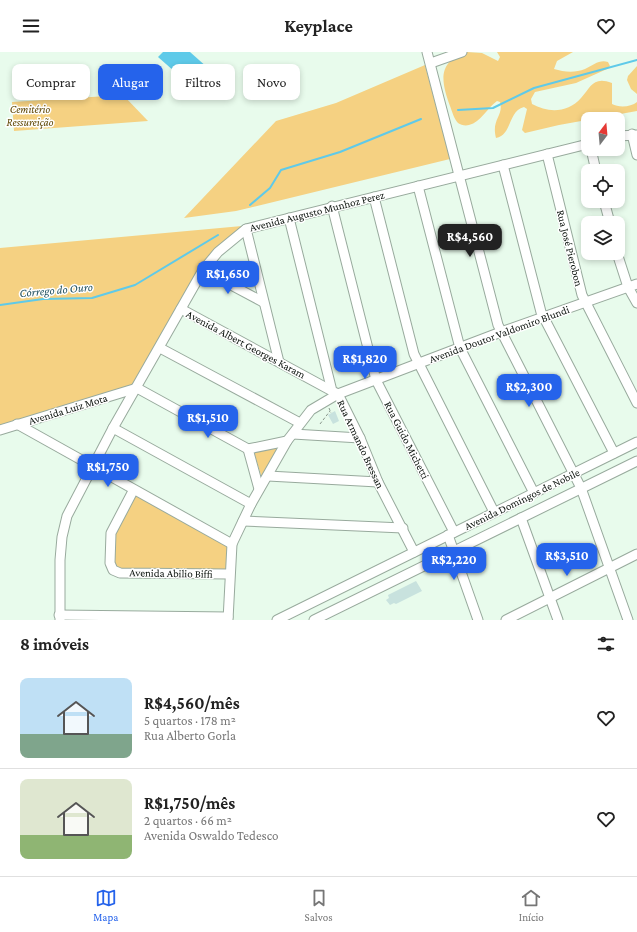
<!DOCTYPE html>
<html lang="pt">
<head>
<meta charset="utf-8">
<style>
	:root { --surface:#fff; --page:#f2f2f2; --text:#222; --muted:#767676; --line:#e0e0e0; --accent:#2563eb }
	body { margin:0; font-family:"Crimson Pro",serif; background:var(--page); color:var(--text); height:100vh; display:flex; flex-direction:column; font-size:15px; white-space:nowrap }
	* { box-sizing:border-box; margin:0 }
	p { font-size:13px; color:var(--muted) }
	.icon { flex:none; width:22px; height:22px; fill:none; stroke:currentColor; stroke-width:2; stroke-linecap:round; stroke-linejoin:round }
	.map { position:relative; height:568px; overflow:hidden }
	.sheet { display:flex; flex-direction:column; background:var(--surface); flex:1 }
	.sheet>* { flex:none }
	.top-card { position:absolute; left:12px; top:12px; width:400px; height:36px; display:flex; gap:8px }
	.needle { width:26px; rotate:16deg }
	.buttons { position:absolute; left:581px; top:60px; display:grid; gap:8px }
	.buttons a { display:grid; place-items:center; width:44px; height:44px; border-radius:8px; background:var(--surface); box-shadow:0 2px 6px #0003; font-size:20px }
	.price { position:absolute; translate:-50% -34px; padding:0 9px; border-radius:8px; background:var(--accent); color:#fff; font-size:13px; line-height:26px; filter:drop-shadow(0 1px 2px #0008) }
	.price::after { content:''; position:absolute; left:50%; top:24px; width:12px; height:9px; margin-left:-6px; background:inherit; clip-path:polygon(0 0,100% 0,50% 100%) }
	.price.active { background:#222; color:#fff }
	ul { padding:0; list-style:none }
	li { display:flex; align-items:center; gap:12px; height:100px; padding:0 20px }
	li+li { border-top:1px solid var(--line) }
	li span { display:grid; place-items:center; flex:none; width:112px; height:80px; border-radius:8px; color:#555 }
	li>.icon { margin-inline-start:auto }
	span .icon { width:48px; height:48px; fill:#fffc; stroke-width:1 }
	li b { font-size:17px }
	h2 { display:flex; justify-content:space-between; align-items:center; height:48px; padding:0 20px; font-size:17px }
	.chip { padding:0 14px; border-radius:8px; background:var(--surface); box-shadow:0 2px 6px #0003; font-size:14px; line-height:36px }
	.chip.active { background:var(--accent); color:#fff }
	header { display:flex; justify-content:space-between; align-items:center; height:52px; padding:0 20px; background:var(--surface); font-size:18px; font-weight:700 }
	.tabs { display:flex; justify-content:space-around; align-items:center; height:56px; border-top:1px solid var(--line); background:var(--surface); font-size:11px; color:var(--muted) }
	.tabs a { display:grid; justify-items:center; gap:2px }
	.tabs .active { color:var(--accent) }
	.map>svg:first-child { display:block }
	.green { fill:#f5d182 }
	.water { fill:#5fcae9 }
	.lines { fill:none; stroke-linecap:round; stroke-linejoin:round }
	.stream { stroke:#5fcae9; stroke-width:2 }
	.building { fill:#c8e2de }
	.minor-casing { stroke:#98aa9d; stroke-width:11 }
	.path { stroke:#8a988d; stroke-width:1; stroke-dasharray:3 2; stroke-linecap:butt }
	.minor { stroke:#fff; stroke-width:9 }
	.labels { text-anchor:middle; stroke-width:3; stroke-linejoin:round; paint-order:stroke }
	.park-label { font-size:11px; font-style:italic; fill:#5f4704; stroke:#fff }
	.street-label { font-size:11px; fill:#0a110c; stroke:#fff }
	.water-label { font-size:12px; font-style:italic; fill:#265462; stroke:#fff }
</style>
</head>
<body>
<header><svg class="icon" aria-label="menu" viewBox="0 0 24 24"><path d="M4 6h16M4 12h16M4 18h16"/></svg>Keyplace<svg class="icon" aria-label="heart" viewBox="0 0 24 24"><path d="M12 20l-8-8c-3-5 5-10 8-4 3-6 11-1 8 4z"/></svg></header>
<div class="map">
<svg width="637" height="568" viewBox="0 0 637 568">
	<rect width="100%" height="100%" fill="#e8fbec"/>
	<g class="green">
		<path d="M467 0 482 1 498 9 500 5 497 0H573L557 9 554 17C564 20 575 21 585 17 593 13 600 7 608 10L610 14 607 17 576 31 535 40 531 47 532 52C548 61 568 61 581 46 591 35 593 24 612 31V52C619 56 631 55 637 50V59L559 73 525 81 522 78 527 57 524 55C508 59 512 83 496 86 491 67 504 64 500 50L497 49C487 56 481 70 469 73 465 74 461 73 458 71 454 67 452 59 450 54 441 29 437 10 467 0Z"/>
		<path d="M425 13 450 107 236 159 184 166 276 69 336 51Z"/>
		<path d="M637 14V42L631 37 627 28 628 24Z"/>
		<path d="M123 43 148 69 14 79 12 50Z"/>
		<path d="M253 173 200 217 136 335 0 375V196Z"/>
		<path d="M274 395 277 398 263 423H261L254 401Z"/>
		<path d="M137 444 226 493 228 497 226 516 224 518H123L117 515 114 510 115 479 133 446Z"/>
	</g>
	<g class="water">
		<path d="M163 0H190L208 16 191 34 158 5Z"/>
		<circle cx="204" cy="36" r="7"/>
	</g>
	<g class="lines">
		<g class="stream">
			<path d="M458 58 493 56 534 36 637 8"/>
			<path d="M250 153 270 136 281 118 340 100 421 67"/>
			<path d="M0 253 43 247 92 246 135 233 218 183"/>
		</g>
	</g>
	<g class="building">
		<path d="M40 22H64L65 33 22 36 21 23Z"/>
		<path d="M335 359 339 369 333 372 328 363Z"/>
		<path d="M416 529 422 539 396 552 394 551 390 553 386 548 389 546 388 543Z"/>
	</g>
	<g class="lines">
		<defs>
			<g id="minor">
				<path d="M427 0 498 273 581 436 628 568"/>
				<path d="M431 11 462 0"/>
				<path d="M632 82 637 103"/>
				<path d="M618 84 637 83"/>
				<path d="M591 97 596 119"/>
				<path d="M547 102 582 243 637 351"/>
				<path d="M503 113 541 260 614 401"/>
				<path d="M418 134 460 296 534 441"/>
				<path d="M374 145 414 302 494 460"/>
				<path d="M604 149 610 171"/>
				<path d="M332 154 376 328 454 480"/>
				<path d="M289 166 332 339 338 342 360 386 378 430 414 500"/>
				<path d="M246 177 279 310"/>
				<path d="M617 201 628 235 637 251"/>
				<path d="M203 218 263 250"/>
				<path d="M181 257 332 339"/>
				<path d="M160 296 300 371"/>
				<path d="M17 372 232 492"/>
				<path d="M113 376 251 452"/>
				<path d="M0 378 137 336 248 397 287 389"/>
				<path d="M293 382 360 386"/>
				<path d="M248 397 259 437"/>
				<path d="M268 424 378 430"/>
				<path d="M133 439 111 481 110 511 113 518 120 521 229 522"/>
				<path d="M521 466 558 568"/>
				<path d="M243 469 403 476"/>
				<path d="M448 483 478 568"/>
				<path d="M59 563 228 565"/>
				<path d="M60 568V508L62 485 67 464 113 376 203 218 218 200 246 177 588 92"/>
				<path d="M228 568 232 492 251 452 287 389 311 358 338 342 501 280 637 232"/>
				<path d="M277 568 637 390"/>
				<path d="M314 568 637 409"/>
				<path d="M506 568 637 502"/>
			</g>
		</defs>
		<use href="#minor" class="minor-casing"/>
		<g class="path">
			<path d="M329 356 331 361"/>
			<path d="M320 372 330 359"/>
		</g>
		<use href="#minor" class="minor"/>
	</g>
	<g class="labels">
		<g class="park-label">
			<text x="30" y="61">Cemitério<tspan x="30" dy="13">Ressureição</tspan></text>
		</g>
		<g class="street-label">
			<text transform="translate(317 159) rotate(-14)" y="4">Avenida Augusto Munhoz Perez</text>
			<text transform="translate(570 196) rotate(76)" y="4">Rua José Pierobon</text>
			<text transform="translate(499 282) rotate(-20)" y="4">Avenida Doutor Valdomiro Blundi</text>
			<text transform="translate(246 292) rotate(28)" y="4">Avenida Albert Georges Karam</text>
			<text transform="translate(68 357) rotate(-17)" y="4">Avenida Luiz Mota</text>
			<text transform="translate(407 388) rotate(63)" y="4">Rua Guido Michetti</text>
			<text transform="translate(361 392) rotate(65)" y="4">Rua Armando Bressan</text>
			<text transform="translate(522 447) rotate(-26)" y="4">Avenida Domingos de Nobile</text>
			<text transform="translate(171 521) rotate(1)" y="4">Avenida Abilio Biffi</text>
		</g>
		<g class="water-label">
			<text transform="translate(56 238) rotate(-5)" y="4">Córrego do Ouro</text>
		</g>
	</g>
</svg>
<div class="buttons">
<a><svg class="needle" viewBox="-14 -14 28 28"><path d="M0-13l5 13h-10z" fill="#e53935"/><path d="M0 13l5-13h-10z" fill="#767676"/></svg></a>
<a><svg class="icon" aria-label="locate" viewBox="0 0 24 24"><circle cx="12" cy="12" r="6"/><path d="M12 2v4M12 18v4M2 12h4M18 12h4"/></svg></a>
<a><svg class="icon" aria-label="layers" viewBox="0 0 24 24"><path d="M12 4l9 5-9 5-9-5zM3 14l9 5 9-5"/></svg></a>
</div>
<b class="price active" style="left:470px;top:206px">R$4,560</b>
<b class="price" style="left:228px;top:243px">R$1,650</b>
<b class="price" style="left:365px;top:328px">R$1,820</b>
<b class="price" style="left:529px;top:356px">R$2,300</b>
<b class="price" style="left:208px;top:387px">R$1,510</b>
<b class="price" style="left:108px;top:436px">R$1,750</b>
<b class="price" style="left:567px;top:525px">R$3,510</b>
<b class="price" style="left:454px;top:529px">R$2,220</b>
<div class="top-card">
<a class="chip">Comprar</a>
<a class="chip active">Alugar</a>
<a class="chip">Filtros</a>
<a class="chip">Novo</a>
</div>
</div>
<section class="sheet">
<h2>8 imóveis<svg class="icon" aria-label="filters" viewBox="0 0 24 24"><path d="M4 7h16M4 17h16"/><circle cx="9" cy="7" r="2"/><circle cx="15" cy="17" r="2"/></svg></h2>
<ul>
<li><span style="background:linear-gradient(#bfe0f5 70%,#7fa58c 0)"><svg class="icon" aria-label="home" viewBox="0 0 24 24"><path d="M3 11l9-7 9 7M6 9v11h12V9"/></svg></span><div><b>R$4,560/mês</b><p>5 quartos · 178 m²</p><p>Rua Alberto Gorla</p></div><svg class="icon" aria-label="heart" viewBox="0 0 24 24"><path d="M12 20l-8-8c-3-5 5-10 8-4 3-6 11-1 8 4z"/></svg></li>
<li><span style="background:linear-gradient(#dfe7d0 70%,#8fb573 0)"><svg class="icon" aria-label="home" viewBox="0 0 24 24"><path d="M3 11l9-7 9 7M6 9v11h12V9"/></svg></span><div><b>R$1,750/mês</b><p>2 quartos · 66 m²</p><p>Avenida Oswaldo Tedesco</p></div><svg class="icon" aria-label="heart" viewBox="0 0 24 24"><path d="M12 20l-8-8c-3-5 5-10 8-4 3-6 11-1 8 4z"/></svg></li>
</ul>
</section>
<nav class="tabs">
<a class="active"><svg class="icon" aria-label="map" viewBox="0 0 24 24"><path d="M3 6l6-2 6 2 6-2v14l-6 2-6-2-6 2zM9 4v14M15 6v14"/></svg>Mapa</a>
<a><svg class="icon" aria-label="saved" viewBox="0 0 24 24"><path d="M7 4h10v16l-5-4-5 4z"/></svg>Salvos</a>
<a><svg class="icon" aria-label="home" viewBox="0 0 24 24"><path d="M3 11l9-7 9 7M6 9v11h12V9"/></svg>Início</a>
</nav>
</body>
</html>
